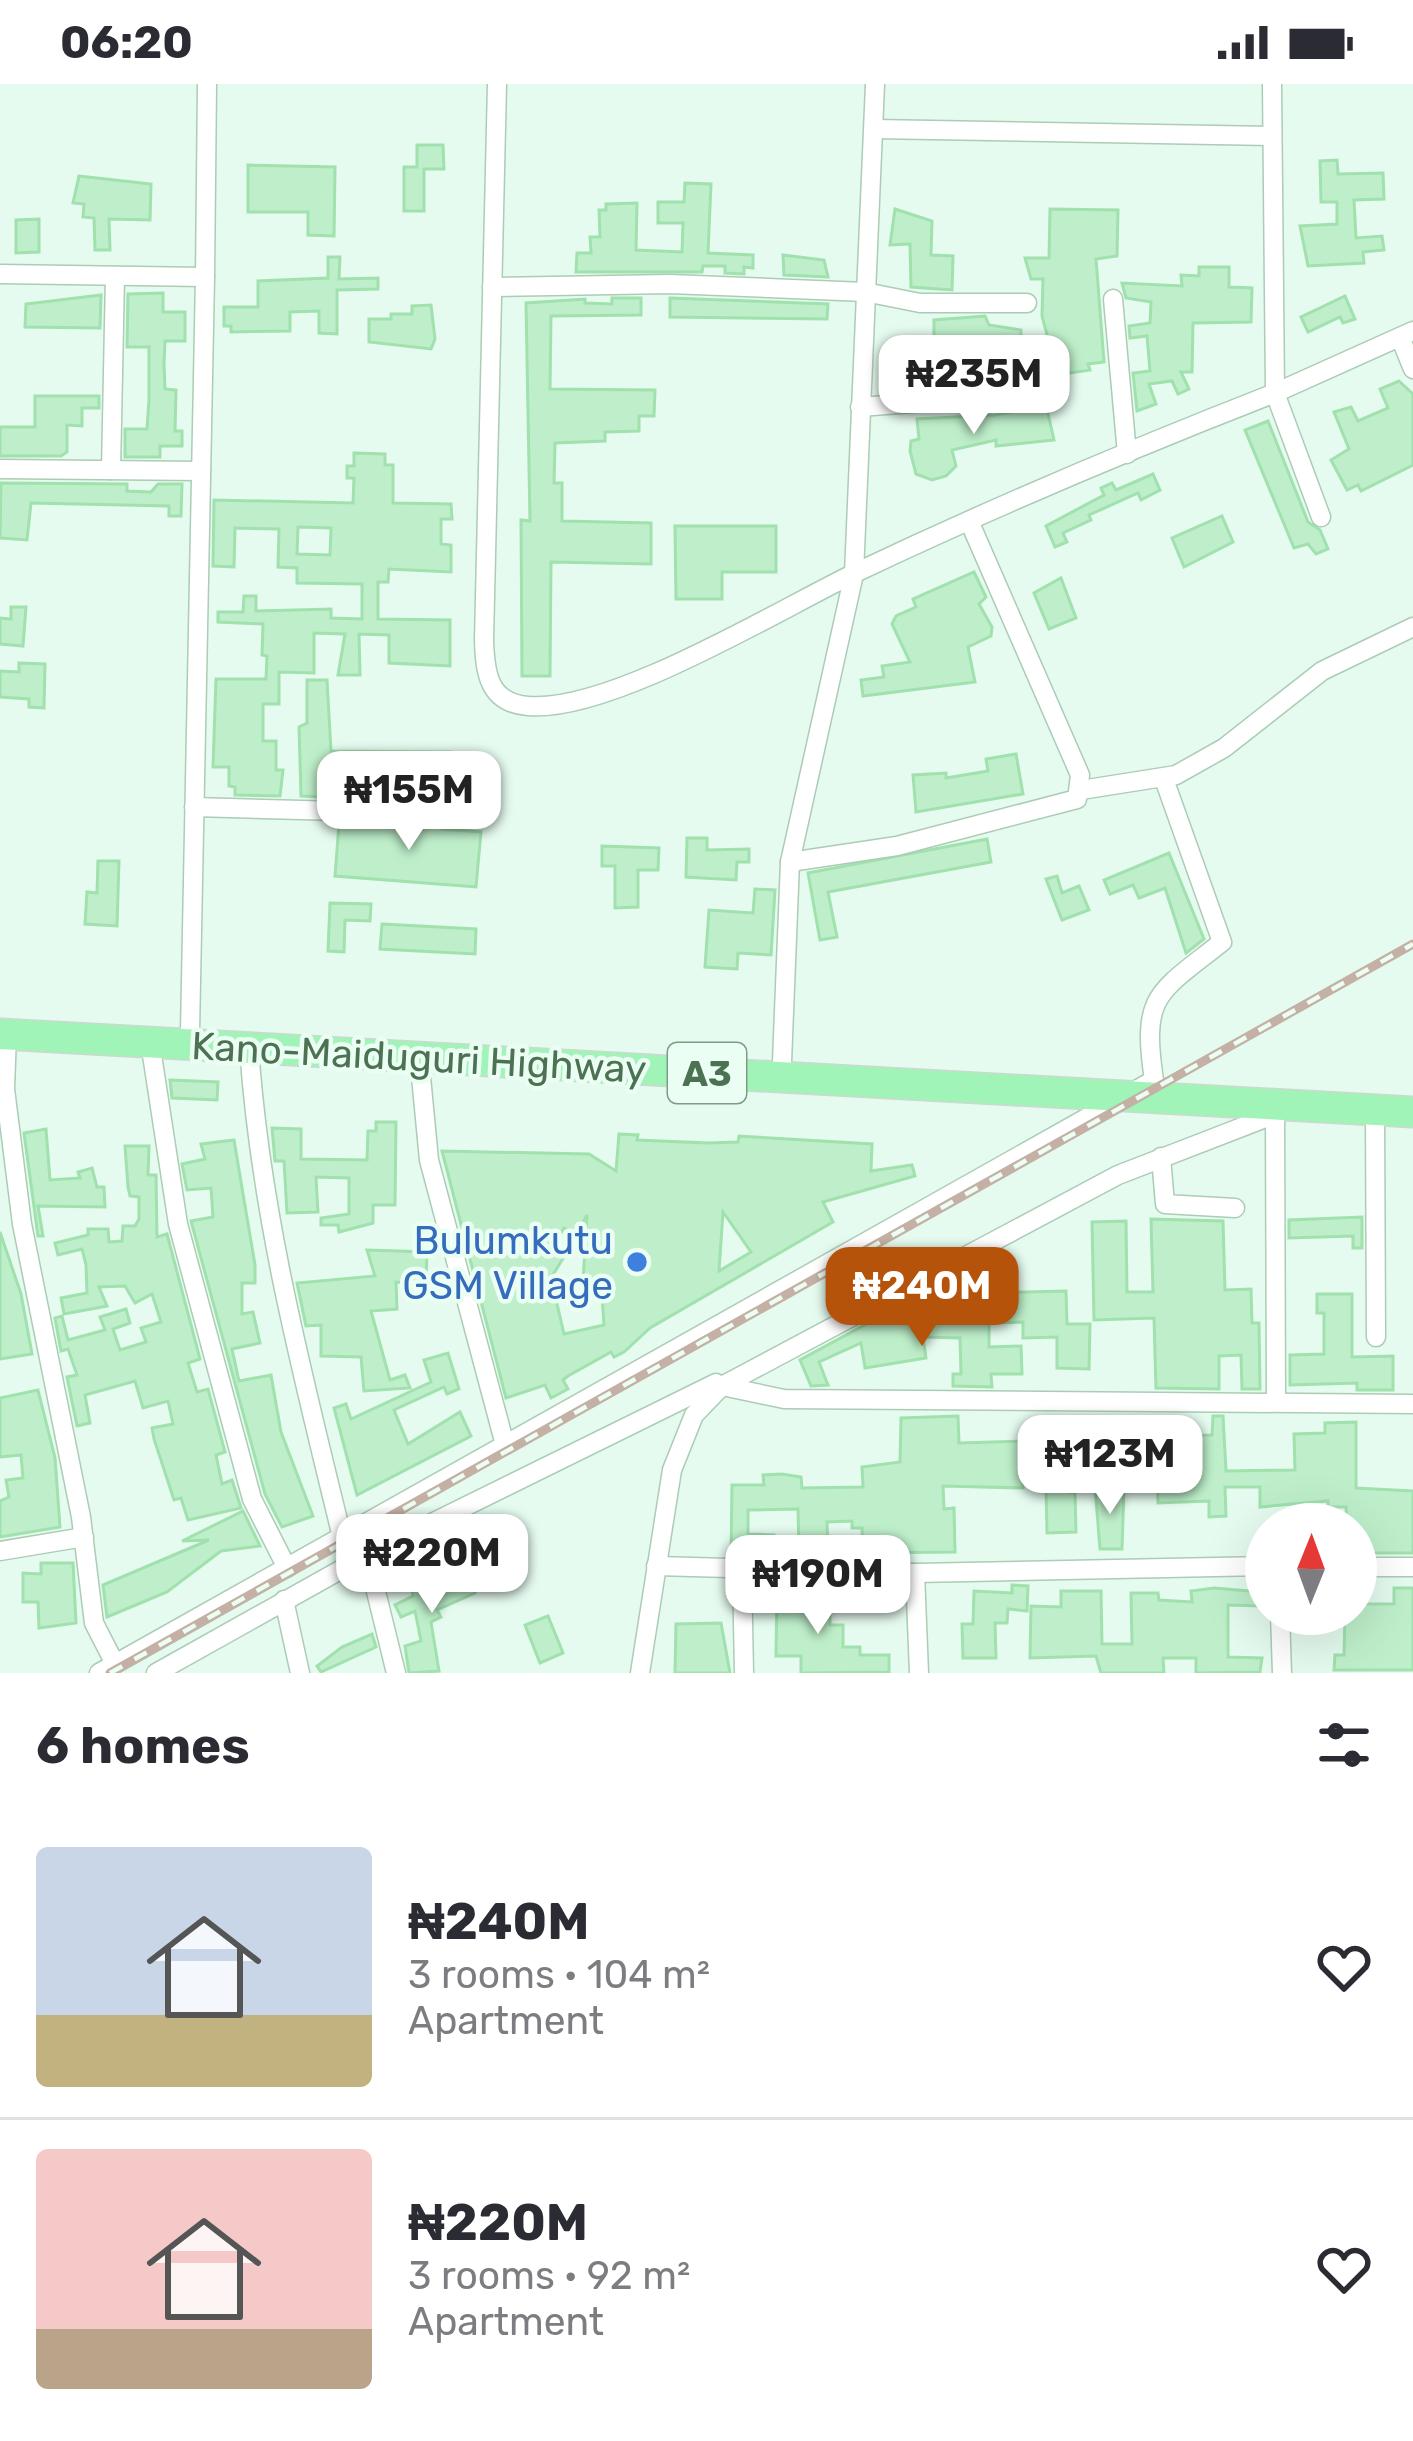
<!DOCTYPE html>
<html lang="en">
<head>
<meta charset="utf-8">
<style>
	:root { --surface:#fff; --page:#f7f7f7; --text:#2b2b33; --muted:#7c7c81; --line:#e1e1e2; --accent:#b45309 }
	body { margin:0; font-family:Rubik,sans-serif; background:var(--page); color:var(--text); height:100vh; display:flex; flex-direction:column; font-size:45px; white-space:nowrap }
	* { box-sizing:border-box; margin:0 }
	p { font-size:39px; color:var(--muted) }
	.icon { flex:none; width:66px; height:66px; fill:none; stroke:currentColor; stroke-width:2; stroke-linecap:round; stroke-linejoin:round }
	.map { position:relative; height:1589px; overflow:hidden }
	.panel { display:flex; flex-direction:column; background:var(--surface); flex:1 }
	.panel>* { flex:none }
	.needle { width:78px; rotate:1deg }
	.buttons { position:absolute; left:1245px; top:1419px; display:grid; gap:24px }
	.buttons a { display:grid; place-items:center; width:132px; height:132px; border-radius:50%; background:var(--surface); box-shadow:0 12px 48px #0002; font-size:60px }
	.price { position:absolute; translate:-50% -102px; padding:0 27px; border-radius:24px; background:#fff; color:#222; font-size:39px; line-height:78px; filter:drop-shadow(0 3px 6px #0008) }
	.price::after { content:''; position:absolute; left:50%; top:72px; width:36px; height:27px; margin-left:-18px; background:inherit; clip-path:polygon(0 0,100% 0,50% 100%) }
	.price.active { background:var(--accent); color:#fff }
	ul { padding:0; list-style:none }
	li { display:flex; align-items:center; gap:36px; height:300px; padding:0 36px }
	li+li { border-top:3px solid var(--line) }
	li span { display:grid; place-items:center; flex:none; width:336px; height:240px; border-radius:12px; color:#555 }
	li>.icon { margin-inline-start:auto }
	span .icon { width:144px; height:144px; fill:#fffc; stroke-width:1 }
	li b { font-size:51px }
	h2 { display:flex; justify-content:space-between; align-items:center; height:144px; padding:0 36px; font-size:51px }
	.status { display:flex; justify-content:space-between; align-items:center; height:84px; padding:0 60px; background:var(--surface); direction:ltr }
	.status svg { height:33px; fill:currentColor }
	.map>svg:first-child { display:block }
	.building { fill:#beefca; stroke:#a0e1ae; stroke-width:3; fill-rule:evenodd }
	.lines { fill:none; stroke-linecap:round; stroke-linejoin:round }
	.minor-casing { stroke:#acccb5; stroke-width:21 }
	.trunk-casing { stroke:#cdd8cf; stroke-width:33 }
	.minor { stroke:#fff; stroke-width:18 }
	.trunk { stroke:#a0f4b8; stroke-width:30 }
	.rail-casing { stroke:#c4b0a4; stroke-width:9 }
	.rail { stroke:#ebfef3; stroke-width:4.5; stroke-dasharray:14; stroke-linecap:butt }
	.shop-dot { fill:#3f7fe0; stroke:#ebfef3; stroke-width:4.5 }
	.labels { text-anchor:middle; stroke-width:9; stroke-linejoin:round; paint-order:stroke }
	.shield { fill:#ebfef3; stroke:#7c9c83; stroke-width:3 }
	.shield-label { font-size:36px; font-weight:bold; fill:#4c7253 }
	.street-label { font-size:39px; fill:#4c7253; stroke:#ebfef3 }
	.shop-label { font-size:39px; fill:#366cbe; stroke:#ebfef3; text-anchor:end }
</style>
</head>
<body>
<div class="status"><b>06:20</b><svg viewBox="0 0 49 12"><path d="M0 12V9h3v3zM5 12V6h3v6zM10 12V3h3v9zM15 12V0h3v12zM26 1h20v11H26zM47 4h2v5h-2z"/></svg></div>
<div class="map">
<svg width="1413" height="1589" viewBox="0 0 1413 1589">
	<rect width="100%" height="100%" fill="#e5fbef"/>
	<g class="building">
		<path d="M417 61H443L444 85H424V127H404V83H417Z"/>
		<path d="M1337 76 1338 90 1383 89 1384 115 1354 116 1356 154 1382 152 1384 166 1363 168 1364 179 1308 182 1300 142 1337 140V118H1321L1320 77Z"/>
		<path d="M248 81 335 83 334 152 308 151V128H248Z"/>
		<path d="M79 92 151 100 150 136 109 135 110 166H95L94 134 83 133 84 120 73 119Z"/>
		<path d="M685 99 711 100 708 169 753 171V184L744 183V190L725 189V182H703L702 188H576L577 169H591L590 153H600L599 126H606V120L637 119 636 166 682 168 683 139H658V118H684Z"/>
		<path d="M895 125 932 137 931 171 953 172 952 206 911 203 910 160 890 161Z"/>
		<path d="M1050 125 1118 126 1117 172 1096 175 1104 278 1088 280 1090 286 1062 290 1061 284 1024 285V297L988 299V293H969V272H945V285H934V236L985 232 989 241 1021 246V257L1049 258 1042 232 1043 195H1031L1025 174H1049Z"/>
		<path d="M39 135V168L16 169V136Z"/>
		<path d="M783 171 824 176 828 193 784 191Z"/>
		<path d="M328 173H340L339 195 378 194V205L337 206V250L319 249V227L290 228V247L231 248V242H224V223H258V197L328 194Z"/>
		<path d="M1199 183H1229V203L1252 204 1251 238 1193 239 1192 288H1181L1189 305 1178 310 1172 297 1149 300 1156 320 1137 327 1133 289 1150 287 1147 252 1130 254 1129 242 1150 239 1151 218 1126 214 1122 199 1182 202 1181 191 1199 192Z"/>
		<path d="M163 209V228H185V257H165L164 280 165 305 176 306 175 347H182V362H160V373H125V345H147L149 316V263H127L128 210Z"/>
		<path d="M101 211 100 244 25 243 26 220Z"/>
		<path d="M1345 212 1355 235 1343 239 1340 233 1308 248 1301 233Z"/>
		<path d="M612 214H641V231L551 232 550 305 655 306 654 332H639V347L605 348V357L555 359 554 399H562V437L651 439V480L551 478 550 592H522L521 436 530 437 526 219 585 215V219L612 220Z"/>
		<path d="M670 214 828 220 827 235 670 233Z"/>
		<path d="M431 221 435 255 431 265 369 258V235H391V230H412V222Z"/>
		<path d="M1399 297 1413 310V381L1361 407 1358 401 1347 406 1331 376 1349 365 1334 328 1351 323 1358 337 1388 324 1380 305Z"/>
		<path d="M35 312H99V324H82V342L67 341V368L61 372H0V343H35Z"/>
		<path d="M1046 321 1054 356 996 362V356L952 366 956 382 946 392 932 396 916 390 910 367 911 357 919 355 917 335 995 331Z"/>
		<path d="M1268 337 1308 438 1320 446 1328 465 1316 470 1308 460 1294 464 1245 346Z"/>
		<path d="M354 369 385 370V381H393V419L451 420 452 435H441V460L451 461V488L389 485 388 498H378V535L450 536V582L389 579V551L359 550 360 591H338L345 550 314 549V589L279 588V620H263V657H276V686H283L280 712 235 711V703L229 702V683H213L216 595H266L267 572 262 571 263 540 218 538V528H243L244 512H256V527L331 525V534L362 535V500L297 499V484L278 483 279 445 235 444 234 483 213 482 214 416 353 419 354 394H347V382H354ZM298 443 331 444 330 471 297 470Z"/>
		<path d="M1153 390 1160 406 1141 416 1138 409 1089 431 1091 436 1063 449 1067 458 1055 463 1046 442 1104 411 1101 404 1112 399 1116 406Z"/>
		<path d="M1 399 127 400V407L151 408 158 400H182L181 432H169V422L31 419 27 456 0 454Z"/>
		<path d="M1222 432 1233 458 1184 483 1172 454Z"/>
		<path d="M675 442H776V488H722V515H676Z"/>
		<path d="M974 488 986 513 979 520 992 543 991 552 968 563 975 598 863 612 861 596 884 593 882 582 910 578 892 540 896 532 916 523 913 515Z"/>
		<path d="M1061 494 1076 534 1049 545 1034 509Z"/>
		<path d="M11 523H26L23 562 0 560V534L11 535Z"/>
		<path d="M19 579 45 580 44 624 29 623V615L0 613V587L19 588Z"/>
		<path d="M307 596H327L331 667 450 668 449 702 328 697 326 713 301 712 299 643 307 639Z"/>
		<path d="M1016 670 1023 710 916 728 913 691 946 689V694L988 687 986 675Z"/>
		<path d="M428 727 443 728 442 745 481 748 476 803 335 792 339 740 427 744Z"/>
		<path d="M687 754H707V766L749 765V778H737L736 796 686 793Z"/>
		<path d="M987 755 991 778 828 808 837 853 820 856 808 789Z"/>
		<path d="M602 762 659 764 658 786H638V823L615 824V782H602Z"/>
		<path d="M1169 769 1204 855 1186 869 1165 804 1139 814 1133 801 1110 810 1104 796Z"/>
		<path d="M98 777H119L117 842 85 840 87 808 97 809Z"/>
		<path d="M1057 792 1062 809 1079 802 1089 826 1062 836 1046 795Z"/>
		<path d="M755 805 775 806 771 871 738 869 737 885 705 883 709 826 753 829Z"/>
		<path d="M330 819 371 820 370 837 345 836 344 868 328 867Z"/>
		<path d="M382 840 476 845 475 870 380 865Z"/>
		<path d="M170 996 218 998 217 1016 172 1014Z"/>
		<path d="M376 1038H396L395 1121H373V1139L339 1148 338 1141H321V1134L349 1130V1094L316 1093 318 1128 287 1129 284 1077H275L272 1044 301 1045V1075L367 1076 368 1047H376Z"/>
		<path d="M46 1045 50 1096 80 1094 78 1088 92 1084 97 1103H104L105 1123 38 1122 43 1152H38L24 1049Z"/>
		<path d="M619 1050 638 1051 637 1056 709 1059 738 1058 739 1052 872 1060 871 1087 912 1081 915 1092 823 1118 833 1138 650 1244 624 1268 614 1273 611 1268 568 1292 563 1296 568 1305 551 1314 545 1301 506 1314 442 1067 589 1070 616 1087ZM723 1128 751 1168 719 1187ZM587 1131 583 1197 601 1198 604 1241 564 1250 551 1194 565 1171 552 1164 564 1144 576 1151Z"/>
		<path d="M234 1056 255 1181V1199H242V1230L253 1228 260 1259 232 1265 239 1297 271 1291 281 1348 313 1432 282 1443 265 1410 191 1137 213 1133 211 1104 187 1106 182 1080 205 1075 201 1060Z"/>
		<path d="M125 1062H149L148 1091H156L157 1153 167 1150 200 1275 188 1279 197 1308 208 1305 225 1368 216 1371 222 1400 232 1396 241 1424 188 1436 181 1414 174 1416 154 1355 152 1344 173 1340 168 1317 143 1324 135 1297 85 1311 90 1339 77 1342 67 1293 77 1291 68 1265 61 1267 55 1234 62 1232 68 1256 105 1246 100 1233 126 1225 130 1239 113 1245 120 1266 146 1258 141 1244 161 1238 152 1210 135 1219 125 1202 99 1203 107 1222 64 1230 61 1214 87 1209 86 1181 82 1165 58 1171 55 1159 88 1151V1145H108L109 1158 122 1157 123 1142H135L139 1135V1113L130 1112 128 1103Z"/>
		<path d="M1362 1133V1164H1353V1152L1289 1154V1136Z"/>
		<path d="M1151 1135 1223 1137 1225 1206 1251 1205 1252 1239H1259L1260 1305H1242L1241 1271 1219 1272V1305L1156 1304 1154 1234 1094 1236 1092 1138 1126 1137 1127 1208H1153Z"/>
		<path d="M0 1148 21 1210 32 1270 0 1275Z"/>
		<path d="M367 1166 427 1168 426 1200 396 1198 397 1225 371 1227 390 1296 405 1291 410 1304 364 1307 361 1273 321 1272V1241L306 1242 297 1199 375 1192Z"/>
		<path d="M1066 1207 1067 1240H1090L1089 1285 1057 1284V1253L1023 1254V1238L992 1239 991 1209Z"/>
		<path d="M1317 1210H1352V1273L1393 1272V1306H1357V1299L1290 1301V1271L1324 1270V1229H1317Z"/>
		<path d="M919 1229 920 1237 989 1239V1263L1021 1262 1022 1290H991L992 1303 953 1302V1290H961L960 1254 923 1253 926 1274 865 1284 861 1259 819 1278 828 1301 811 1302 800 1276 874 1236Z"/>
		<path d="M448 1269 459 1305 447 1310 444 1303 394 1326 408 1360 460 1328 471 1352 357 1411 334 1324 346 1320 351 1335 431 1298 424 1276Z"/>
		<path d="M38 1306 55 1374 60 1443 0 1453V1417L9 1413 6 1396 23 1394 21 1371 0 1373V1314Z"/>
		<path d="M958 1332 959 1359 1022 1357 1023 1404 943 1402 944 1425 954 1424 955 1468 863 1469 862 1444H852V1437L827 1438 828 1466H799L798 1425 748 1426V1450L774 1451V1471H731L732 1401H764L763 1391 782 1390 801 1393 802 1404 863 1403 862 1383 900 1378 901 1334Z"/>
		<path d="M1213 1332H1223L1226 1387 1295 1386 1294 1350 1325 1349V1339L1356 1338V1404L1413 1407V1469H1356V1440H1347L1346 1423H1328V1417L1260 1423V1403H1225L1226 1432 1209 1433V1417L1158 1419 1157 1390H1166L1165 1352 1212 1351Z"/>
		<path d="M1095 1403H1124L1122 1465H1100Z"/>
		<path d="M1046 1404 1075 1409 1076 1448 1047 1449Z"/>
		<path d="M243 1427 260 1462 221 1467 167 1508 107 1533 103 1501 209 1456 182 1457Z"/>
		<path d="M41 1479H73L76 1539 39 1544 38 1518H23V1489L41 1490Z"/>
		<path d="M468 1483 475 1509 437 1526 441 1533 431 1538 439 1587 409 1589 405 1562 421 1557 415 1527 401 1533 395 1521 413 1512 412 1507Z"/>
		<path d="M1012 1501 1028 1502 1027 1527 1008 1525 1007 1539H995L996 1574H963L962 1540H973L974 1507 1012 1509Z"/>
		<path d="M1214 1504 1260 1508V1522L1228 1521V1573L1262 1574 1260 1588 1196 1589V1574H1163L1164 1589H1101L1096 1572 1030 1574 1031 1522 1061 1523V1507H1101L1102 1560H1132L1131 1509H1158L1159 1516 1192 1518 1191 1507Z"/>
		<path d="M1394 1504H1413V1586H1334L1335 1571H1344L1345 1530H1356V1520H1394Z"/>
		<path d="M777 1507 830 1508V1541H843V1563H860V1571H889V1588L801 1589V1572H776Z"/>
		<path d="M548 1532 563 1569 540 1579 525 1541Z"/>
		<path d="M721 1539 730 1589H675L676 1540Z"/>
		<path d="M372 1550 376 1563 321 1588 317 1582 342 1563Z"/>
	</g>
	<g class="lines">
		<defs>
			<g id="minor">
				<path d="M497 0 484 556C485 588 488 619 528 622 610 629 778 526 855 489 992 424 1134 364 1275 309L1321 433"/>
				<path d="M1272 0 1275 309 1413 247"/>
				<path d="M874 45 1271 52"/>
				<path d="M0 190 205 193 207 0"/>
				<path d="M492 203 670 200 865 208 920 219H1027"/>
				<path d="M1113 215 1127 370"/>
				<path d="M1400 253 1413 285"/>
				<path d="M860 323 1040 309"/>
				<path d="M0 385 201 387"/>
				<path d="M111 386 115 192"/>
				<path d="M1081 706 1176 691 1224 664 1322 587 1413 543"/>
				<path d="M194 723 414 729"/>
				<path d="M790 778 897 762 1077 715 1080 691 970 439"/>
				<path d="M190 948 205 193"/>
				<path d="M7 950 5 1005 22 1140 81 1433 94 1539 115 1580"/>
				<path d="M150 958 178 1140 252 1415 287 1484"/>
				<path d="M249 963C260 1129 303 1292 342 1453"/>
				<path d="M419 972 429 1076 505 1361"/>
				<path d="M782 978 790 778 854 490 875 0"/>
				<path d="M1375 1027 1376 1253"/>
				<path d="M1275 1030 1276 1318"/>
				<path d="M1161 1073 1165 1120 1235 1124"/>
				<path d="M722 1302 784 1315 1413 1320"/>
				<path d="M0 1467 84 1453"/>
				<path d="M367 1471 396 1589"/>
				<path d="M656 1482 915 1489 1266 1482"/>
				<path d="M1356 1483H1413"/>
				<path d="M742 1487 744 1589"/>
				<path d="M915 1489 919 1589"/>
				<path d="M284 1516 300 1589"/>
				<path d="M1280 1530 1282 1589"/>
				<path d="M99 1589 1154 996C1141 910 1158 909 1222 858L1164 695"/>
				<path d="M156 1589 367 1471 716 1299"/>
				<path d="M640 1589 672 1386 694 1331 722 1302 1118 1091 1286 1026"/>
			</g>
			<path id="trunk" d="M0 950 1413 1028"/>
		</defs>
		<use href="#minor" class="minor-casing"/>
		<use href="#trunk" class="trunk-casing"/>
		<use href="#minor" class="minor"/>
		<use href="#trunk" class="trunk"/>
		<defs>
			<path id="rail" d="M110 1589 1413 860"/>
		</defs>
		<use href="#rail" class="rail-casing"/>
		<use href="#rail" class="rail"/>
	</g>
	<circle class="shop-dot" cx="637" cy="1178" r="12"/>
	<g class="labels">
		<rect class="shield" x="668" y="959" width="78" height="60" rx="9"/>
		<g class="shield-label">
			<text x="707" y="1002">A3</text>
		</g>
		<g class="street-label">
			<text transform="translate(419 973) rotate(3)" y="14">Kano-Maiduguri Highway</text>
		</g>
		<g class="shop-label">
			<text x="613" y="1170">Bulumkutu<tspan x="613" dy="45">GSM Village</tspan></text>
		</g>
	</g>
</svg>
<div class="buttons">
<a><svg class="needle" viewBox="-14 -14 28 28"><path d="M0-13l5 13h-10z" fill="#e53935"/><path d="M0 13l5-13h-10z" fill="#7c7c81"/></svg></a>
</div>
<b class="price" style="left:974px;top:353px">₦235M</b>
<b class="price" style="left:409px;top:769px">₦155M</b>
<b class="price active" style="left:922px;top:1265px">₦240M</b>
<b class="price" style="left:1110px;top:1433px">₦123M</b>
<b class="price" style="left:432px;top:1532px">₦220M</b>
<b class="price" style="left:818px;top:1553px">₦190M</b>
</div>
<section class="panel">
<h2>6 homes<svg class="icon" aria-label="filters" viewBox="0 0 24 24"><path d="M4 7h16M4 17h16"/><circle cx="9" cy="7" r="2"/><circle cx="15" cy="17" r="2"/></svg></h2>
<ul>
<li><span style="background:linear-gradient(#c9d6e8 70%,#c2b280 0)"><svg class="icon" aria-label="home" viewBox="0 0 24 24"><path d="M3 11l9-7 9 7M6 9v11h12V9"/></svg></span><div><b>₦240M</b><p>3 rooms · 104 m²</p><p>Apartment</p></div><svg class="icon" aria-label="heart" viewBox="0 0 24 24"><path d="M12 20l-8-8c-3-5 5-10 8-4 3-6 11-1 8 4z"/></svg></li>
<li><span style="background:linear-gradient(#f6c9c9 75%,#b9a48a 0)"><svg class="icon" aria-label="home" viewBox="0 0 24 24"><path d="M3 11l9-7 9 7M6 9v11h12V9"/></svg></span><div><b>₦220M</b><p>3 rooms · 92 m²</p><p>Apartment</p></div><svg class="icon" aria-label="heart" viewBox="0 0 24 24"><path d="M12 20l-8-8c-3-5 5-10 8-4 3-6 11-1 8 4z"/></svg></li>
</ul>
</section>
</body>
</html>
